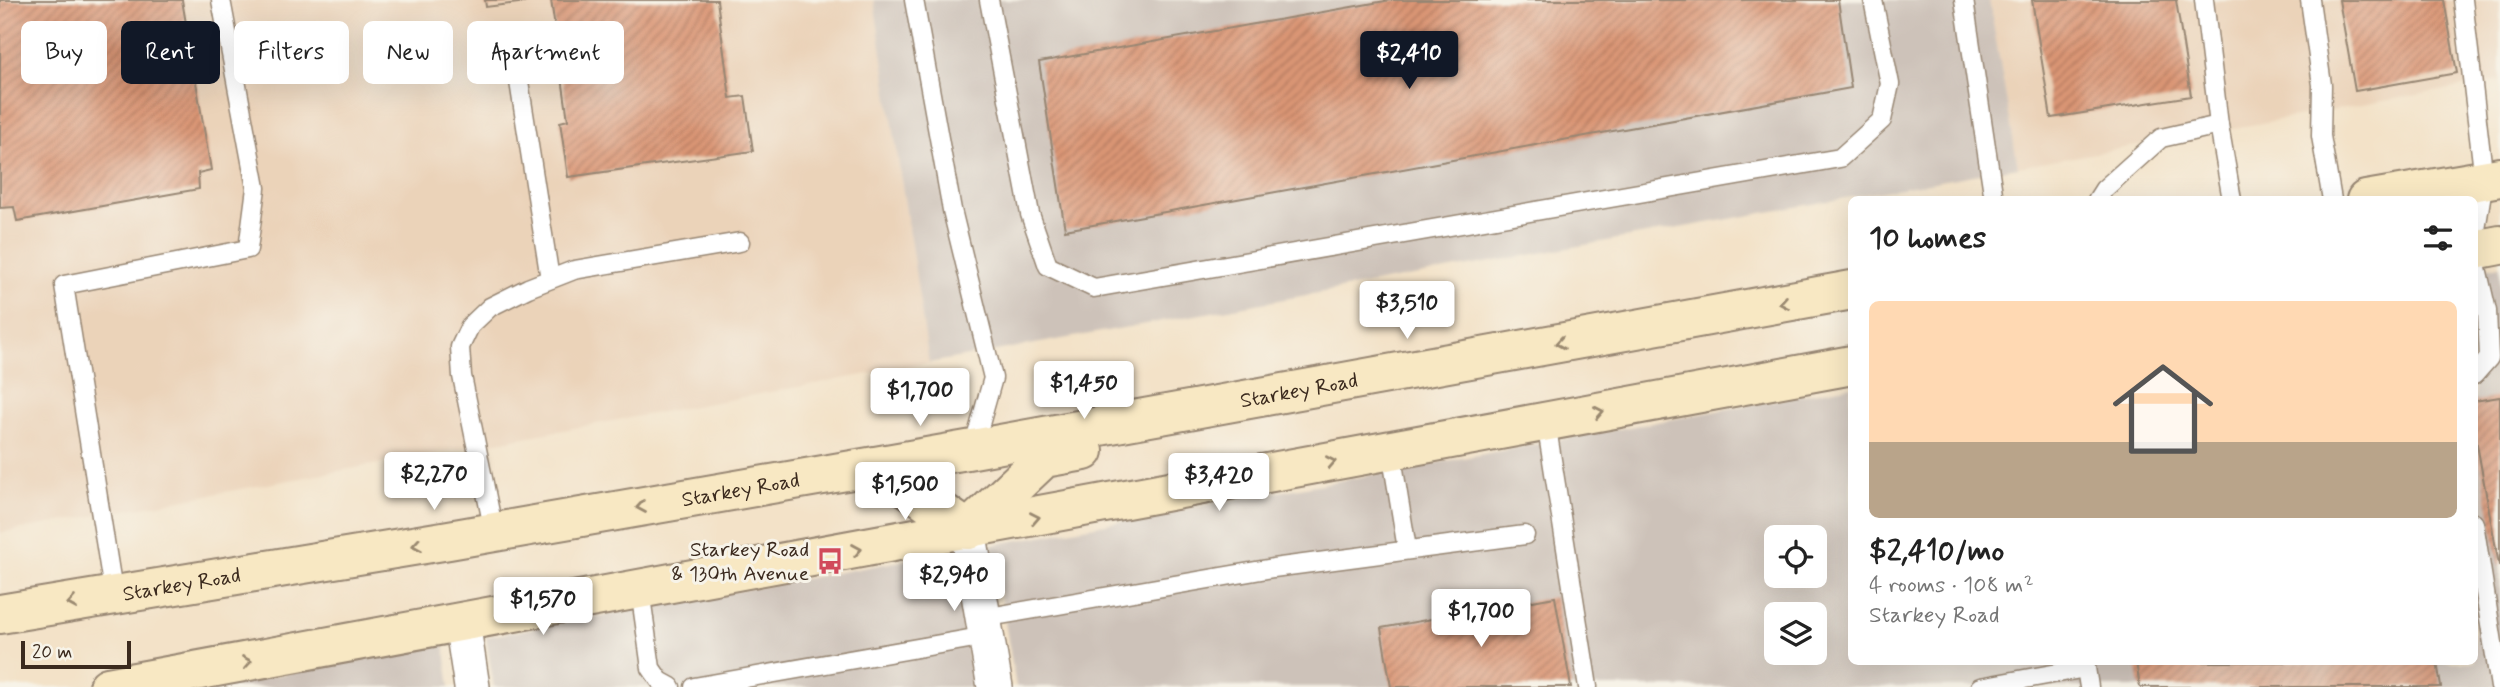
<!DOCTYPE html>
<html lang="en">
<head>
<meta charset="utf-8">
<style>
	:root { --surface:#fff; --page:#f6f6f6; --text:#222; --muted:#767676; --line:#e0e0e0; --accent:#111827 }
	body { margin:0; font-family:Mynerve,sans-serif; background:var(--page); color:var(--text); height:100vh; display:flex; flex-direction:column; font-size:26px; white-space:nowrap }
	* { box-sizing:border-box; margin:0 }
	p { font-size:23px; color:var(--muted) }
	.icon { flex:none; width:38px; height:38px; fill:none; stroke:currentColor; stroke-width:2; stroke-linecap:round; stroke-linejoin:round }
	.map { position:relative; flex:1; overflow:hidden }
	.panel { position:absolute; left:1848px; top:196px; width:630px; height:469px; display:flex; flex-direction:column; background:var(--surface); border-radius:10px; box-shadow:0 7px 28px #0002 }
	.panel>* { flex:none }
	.banner { position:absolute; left:21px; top:21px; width:665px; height:63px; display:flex; gap:14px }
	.fabs { position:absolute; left:1764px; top:525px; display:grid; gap:14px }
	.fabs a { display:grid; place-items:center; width:63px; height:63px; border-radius:10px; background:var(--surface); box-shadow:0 7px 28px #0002; font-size:35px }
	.scale { position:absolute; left:21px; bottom:18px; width:110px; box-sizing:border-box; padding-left:7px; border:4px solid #3b2a1e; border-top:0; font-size:19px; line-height:24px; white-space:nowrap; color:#3b2a1e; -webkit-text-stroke:5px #f7f3e8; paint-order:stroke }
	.price { position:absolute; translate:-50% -60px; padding:0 16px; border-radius:7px; background:#fff; color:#222; font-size:23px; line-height:46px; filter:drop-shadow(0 2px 4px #0008) }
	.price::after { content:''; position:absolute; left:50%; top:42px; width:21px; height:16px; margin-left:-10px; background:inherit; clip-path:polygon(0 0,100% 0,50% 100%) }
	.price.current { background:var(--accent); color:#fff }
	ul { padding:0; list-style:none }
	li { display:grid; align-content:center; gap:14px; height:371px; padding:0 21px }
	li+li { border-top:2px solid var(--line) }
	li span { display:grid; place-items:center; height:217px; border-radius:10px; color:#555 }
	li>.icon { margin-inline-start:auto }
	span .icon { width:126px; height:126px; fill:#fffc; stroke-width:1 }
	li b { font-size:30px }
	h2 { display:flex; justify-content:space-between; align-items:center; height:84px; padding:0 21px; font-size:30px }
	.chip { padding:0 24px; border-radius:10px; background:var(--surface); box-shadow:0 7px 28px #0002; font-size:24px; line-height:63px }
	.chip.current { background:var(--accent); color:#fff }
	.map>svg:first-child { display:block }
	.built { fill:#ebd3b9 }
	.industrial { fill:#cdc2b9; fill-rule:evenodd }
	.building { fill:url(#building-hatch) }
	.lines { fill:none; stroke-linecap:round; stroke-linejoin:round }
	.service-casing { stroke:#978673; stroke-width:21 }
	.minor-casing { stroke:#978673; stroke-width:38 }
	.secondary-casing { stroke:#978673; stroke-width:42 }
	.service { stroke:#fff; stroke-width:18 }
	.minor { stroke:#fff; stroke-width:35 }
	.secondary { stroke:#f8e8c3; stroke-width:38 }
	.oneway { stroke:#9a8970 }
	.labels { text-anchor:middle; stroke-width:6; stroke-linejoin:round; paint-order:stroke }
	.street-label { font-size:21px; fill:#3b2a1e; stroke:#f7f3e8 }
	.poi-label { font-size:21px; fill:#3b2a1e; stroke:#f7f3e8; text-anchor:end }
</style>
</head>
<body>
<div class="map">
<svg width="2500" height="687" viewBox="0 0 2500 687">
	<defs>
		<pattern id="building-hatch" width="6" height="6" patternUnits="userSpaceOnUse" patternTransform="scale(1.75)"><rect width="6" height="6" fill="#da9574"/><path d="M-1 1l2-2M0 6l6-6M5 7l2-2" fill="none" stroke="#b27a5f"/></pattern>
	</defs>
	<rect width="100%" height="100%" fill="#f7f3e8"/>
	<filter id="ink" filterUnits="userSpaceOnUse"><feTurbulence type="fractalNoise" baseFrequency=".0143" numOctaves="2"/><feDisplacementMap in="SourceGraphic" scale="14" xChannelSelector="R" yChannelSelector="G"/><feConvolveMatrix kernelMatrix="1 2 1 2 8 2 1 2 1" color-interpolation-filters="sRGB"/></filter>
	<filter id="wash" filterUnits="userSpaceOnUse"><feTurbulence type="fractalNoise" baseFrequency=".00686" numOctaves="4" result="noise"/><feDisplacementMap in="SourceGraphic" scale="28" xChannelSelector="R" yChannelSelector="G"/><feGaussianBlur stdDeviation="1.57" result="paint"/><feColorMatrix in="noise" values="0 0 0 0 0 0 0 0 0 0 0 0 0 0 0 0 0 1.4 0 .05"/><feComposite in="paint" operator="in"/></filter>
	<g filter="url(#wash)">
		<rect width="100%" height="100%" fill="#f3e2c8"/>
		<g class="built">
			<path d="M0 0H874L929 363 0 533Z"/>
			<path d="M1989 0H2500V80L2018 167Z"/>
		</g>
		<g class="industrial">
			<path d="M874 0H1989L2018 167 929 363Z"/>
			<path d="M2500 266V687H1016L992 545 1851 386 1852 662H2474L2475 270ZM1776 537H1815V576H1776ZM1776 614H1815V653H1776Z"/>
			<path d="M950 552 973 687H494L486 637Z"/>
			<path d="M444 644 450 687H213Z"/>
		</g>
		<g id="blocks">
			<g class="building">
				<path d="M0 0H182L211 170 198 173 199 189 17 221 14 207 0 208Z"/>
				<path d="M485 0H526V2L486 7Z"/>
				<path d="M551 0H717L730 98 745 96 753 151 568 177 560 122 568 120Z"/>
				<path d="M1391 0H1838L1851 88 1065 230 1039 62Z"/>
				<path d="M2032 0H2176L2191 96 2051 118Z"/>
				<path d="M2339 0H2444L2457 73 2355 91Z"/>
				<path d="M2500 397V565H2499L2474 428V401Z"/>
				<path d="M1555 597 1571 687H1391L1381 628Z"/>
				<path d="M2136 662H2437L2441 687H2140Z"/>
			</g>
		</g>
	</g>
	<g filter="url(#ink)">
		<use href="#blocks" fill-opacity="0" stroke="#978673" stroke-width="2"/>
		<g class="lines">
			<defs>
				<g id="service">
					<path d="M914 0 952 210 993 378 973 449"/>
					<path d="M989 0 1030 214 1048 266 1094 288 1840 158 1882 120 1890 84 1873 0"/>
					<path d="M1964 0 1994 200"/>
					<path d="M2204 0 2219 125"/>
					<path d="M2310 0 2322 85 2321 136 2332 200"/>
					<path d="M2463 0 2484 180 2474 242"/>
					<path d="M515 56 550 279"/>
					<path d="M2097 200 2104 189 2161 138 2219 125 2232 200"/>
					<path d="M2474 255 2487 311 2489 358 2474 375"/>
					<path d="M1546 422 1588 687"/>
					<path d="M1391 451 1407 549"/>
					<path d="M2474 523 2500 687"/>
					<path d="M494 532 462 376 460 347 470 326 490 307 528 288 574 270 740 242"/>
					<path d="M640 590 651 668 660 681 671 687"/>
					<path d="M114 597 64 285 248 249 256 188 221 0"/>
					<path d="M983 618 1273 568 1525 535"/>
					<path d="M2085 662 2089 687"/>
					<path d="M694 687 986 636"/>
					<path d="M1980 687 2086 668"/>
				</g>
				<g id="minor">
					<path d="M968 530 995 687"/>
					<path d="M462 622 472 687"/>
				</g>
				<g id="secondary">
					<path d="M2366 200 2500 177"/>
					<path d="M2474 250 2500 245"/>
					<path d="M877 466 968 530"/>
					<path d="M968 530 1044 458 1084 451"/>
					<path id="s1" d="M0 614 449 540 973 449 1852 290"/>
					<path d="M108 687 1852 365"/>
				</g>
			</defs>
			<use href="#service" class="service-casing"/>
			<use href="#minor" class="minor-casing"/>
			<use href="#secondary" class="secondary-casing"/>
			<use href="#service" class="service"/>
			<use href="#minor" class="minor"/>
			<use href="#secondary" class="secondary"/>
		</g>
		<defs><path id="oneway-chevron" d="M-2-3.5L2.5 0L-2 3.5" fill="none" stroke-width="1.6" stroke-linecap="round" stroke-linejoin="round" transform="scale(1.75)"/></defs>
		<g class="oneway">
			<use href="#oneway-chevron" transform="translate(1784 303) rotate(170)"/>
			<use href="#oneway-chevron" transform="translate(1560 343) rotate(170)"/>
			<use href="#oneway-chevron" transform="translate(1599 412) rotate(-11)"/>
			<use href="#oneway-chevron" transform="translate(1331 462) rotate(-11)"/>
			<use href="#oneway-chevron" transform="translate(641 507) rotate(170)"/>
			<use href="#oneway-chevron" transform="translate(1035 518) rotate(-11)"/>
			<use href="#oneway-chevron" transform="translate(417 545) rotate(171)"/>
			<use href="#oneway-chevron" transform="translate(857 550) rotate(-10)"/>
			<use href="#oneway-chevron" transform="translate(72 603) rotate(171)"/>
			<use href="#oneway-chevron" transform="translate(247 662) rotate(-10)"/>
		</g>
	</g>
	<defs>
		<symbol id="bus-bare" viewBox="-9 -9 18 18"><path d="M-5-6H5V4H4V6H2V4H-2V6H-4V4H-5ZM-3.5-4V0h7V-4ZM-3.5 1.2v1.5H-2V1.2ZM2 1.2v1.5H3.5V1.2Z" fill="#d1495b" stroke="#f7f3e8" stroke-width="2.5" paint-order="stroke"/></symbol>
	</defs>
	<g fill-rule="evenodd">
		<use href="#bus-bare" x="811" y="542" width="38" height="38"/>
	</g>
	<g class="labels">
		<g class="street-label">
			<text dy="7" stroke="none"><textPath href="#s1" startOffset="1318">Starkey Road</textPath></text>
			<text dy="7" stroke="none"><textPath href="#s1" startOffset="751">Starkey Road</textPath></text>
			<text dy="7" stroke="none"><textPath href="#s1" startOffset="184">Starkey Road</textPath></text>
		</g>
		<g class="poi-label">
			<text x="809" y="556">Starkey Road<tspan x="809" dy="24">&amp; 130th Avenue</tspan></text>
		</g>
	</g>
</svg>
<div class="fabs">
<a><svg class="icon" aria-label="locate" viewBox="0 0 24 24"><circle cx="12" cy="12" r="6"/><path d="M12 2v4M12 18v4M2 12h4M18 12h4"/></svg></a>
<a><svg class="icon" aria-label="layers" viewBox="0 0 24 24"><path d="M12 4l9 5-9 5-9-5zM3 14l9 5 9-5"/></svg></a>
</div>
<div class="scale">20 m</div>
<b class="price current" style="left:1409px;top:91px">$2,410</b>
<b class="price" style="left:1407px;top:341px">$3,510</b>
<b class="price" style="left:1084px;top:421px">$1,450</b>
<b class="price" style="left:920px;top:428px">$1,700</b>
<b class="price" style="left:434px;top:512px">$2,270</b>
<b class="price" style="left:1219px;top:513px">$3,420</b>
<b class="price" style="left:905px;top:522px">$1,500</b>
<b class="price" style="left:954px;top:613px">$2,940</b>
<b class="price" style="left:543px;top:637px">$1,570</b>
<b class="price" style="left:1481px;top:649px">$1,700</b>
<div class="banner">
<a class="chip">Buy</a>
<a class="chip current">Rent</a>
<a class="chip">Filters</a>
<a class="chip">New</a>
<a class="chip">Apartment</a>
</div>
<section class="panel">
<h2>10 homes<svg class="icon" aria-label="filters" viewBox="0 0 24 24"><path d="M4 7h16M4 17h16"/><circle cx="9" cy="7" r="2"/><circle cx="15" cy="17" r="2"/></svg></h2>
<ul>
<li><span style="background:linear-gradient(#ffd9b3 65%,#b9a48a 0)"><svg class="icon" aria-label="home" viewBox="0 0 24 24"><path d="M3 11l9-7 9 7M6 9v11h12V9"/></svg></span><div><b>$2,410/mo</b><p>4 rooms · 108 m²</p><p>Starkey Road</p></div></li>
</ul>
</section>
</div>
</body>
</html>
